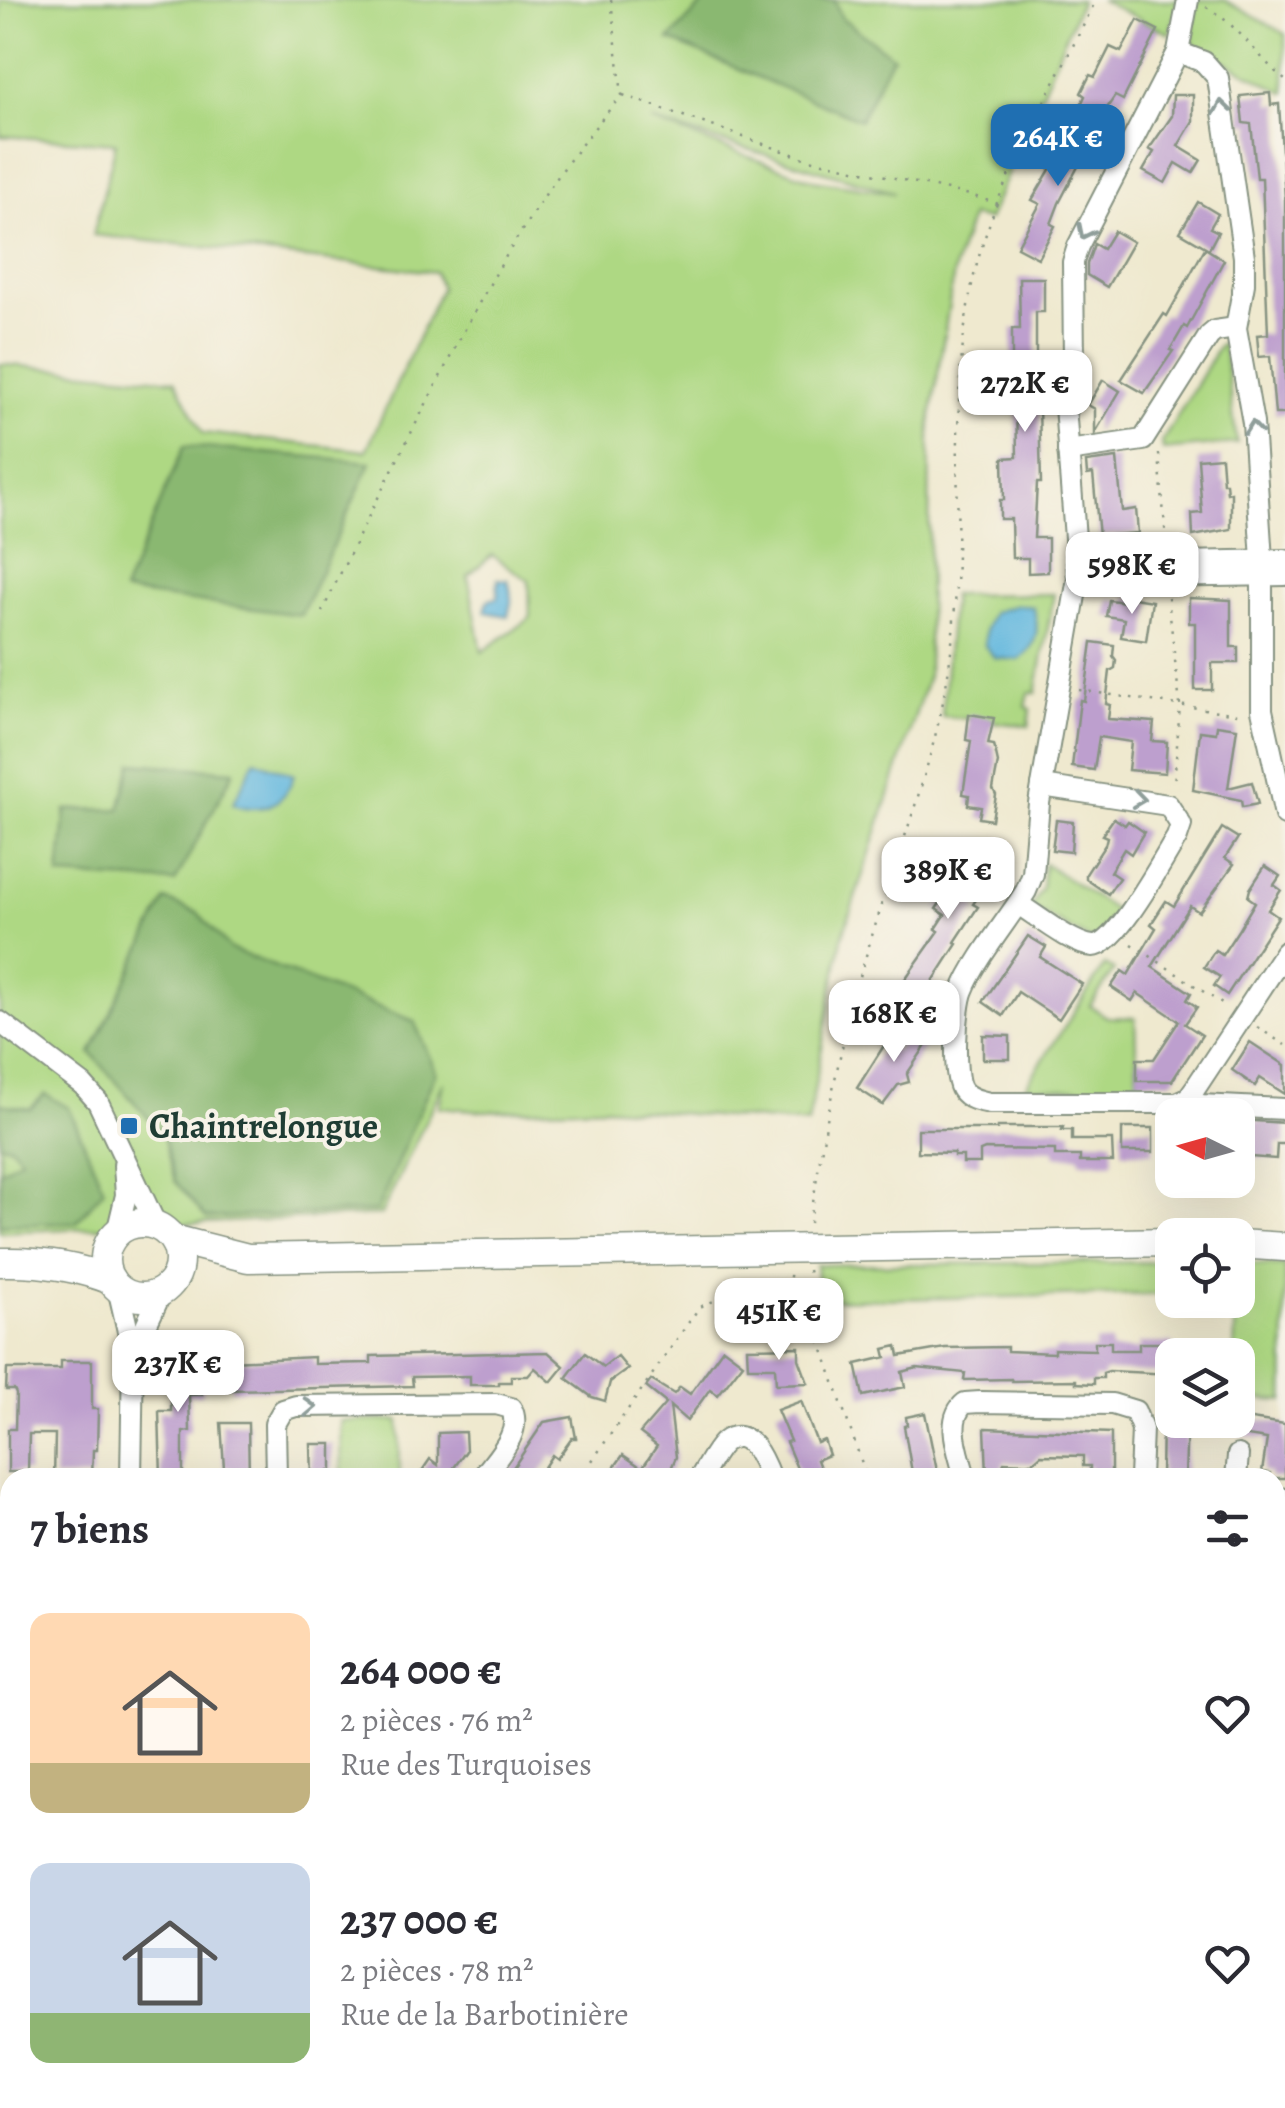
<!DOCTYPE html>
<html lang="fr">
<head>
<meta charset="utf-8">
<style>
	:root { --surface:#fff; --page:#f7f7f7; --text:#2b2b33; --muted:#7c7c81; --accent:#1f6fb2 }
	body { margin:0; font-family:Alegreya,serif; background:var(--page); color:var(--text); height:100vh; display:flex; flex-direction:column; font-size:38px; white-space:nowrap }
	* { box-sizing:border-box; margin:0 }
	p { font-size:32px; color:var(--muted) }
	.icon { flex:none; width:55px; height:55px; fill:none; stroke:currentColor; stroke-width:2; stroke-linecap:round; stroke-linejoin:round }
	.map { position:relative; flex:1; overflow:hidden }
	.panel { position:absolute; left:0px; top:1468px; width:1285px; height:642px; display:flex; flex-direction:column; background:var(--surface); border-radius:30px 30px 0 0; box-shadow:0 10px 40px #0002 }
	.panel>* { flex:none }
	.needle { width:65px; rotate:275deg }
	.tools { position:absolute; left:1155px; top:1098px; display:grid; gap:20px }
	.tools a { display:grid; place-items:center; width:100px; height:100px; border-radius:20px; background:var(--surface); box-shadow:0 10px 40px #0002; font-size:50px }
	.price { position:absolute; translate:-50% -85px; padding:0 22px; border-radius:20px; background:#fff; color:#222; font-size:32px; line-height:65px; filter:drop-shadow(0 2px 5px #0008) }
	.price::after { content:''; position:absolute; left:50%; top:60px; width:30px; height:22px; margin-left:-15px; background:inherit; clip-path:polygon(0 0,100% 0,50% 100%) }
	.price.selected { background:var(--accent); color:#fff }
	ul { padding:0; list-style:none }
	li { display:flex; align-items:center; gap:30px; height:250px; padding:0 30px }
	li span { display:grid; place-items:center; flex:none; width:280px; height:200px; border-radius:20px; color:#555 }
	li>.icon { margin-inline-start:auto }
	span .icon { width:120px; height:120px; fill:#fffc; stroke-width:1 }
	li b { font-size:42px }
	h2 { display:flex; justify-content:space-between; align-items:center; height:120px; padding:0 30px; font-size:42px }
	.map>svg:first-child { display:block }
	.green { fill:#aed883; stroke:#668a5c; stroke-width:2.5; fill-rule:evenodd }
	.forest { fill:#8ab871; stroke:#547a52; stroke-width:2.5 }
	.water { fill:#62b7de; stroke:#407a89; stroke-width:2.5 }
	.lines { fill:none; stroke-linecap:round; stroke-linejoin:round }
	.stream { stroke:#62b7de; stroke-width:5 }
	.building { fill:#bd9fce }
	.service-casing { stroke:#879382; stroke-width:14 }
	.minor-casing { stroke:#879382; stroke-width:24 }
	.secondary-casing { stroke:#879382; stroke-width:31 }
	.path { stroke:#879382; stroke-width:2.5; stroke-dasharray:2.5 8; stroke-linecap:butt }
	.service { stroke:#fff; stroke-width:10 }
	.minor { stroke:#fff; stroke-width:20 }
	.secondary { stroke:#fff; stroke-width:28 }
	.oneway { stroke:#8f9e9a }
	.poi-dot { fill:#1f6fb2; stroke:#f7f3e8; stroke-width:4 }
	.labels { text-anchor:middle; stroke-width:8; stroke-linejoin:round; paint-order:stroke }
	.poi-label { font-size:35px; font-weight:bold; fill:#1f3d34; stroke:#f7f3e8; text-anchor:start }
</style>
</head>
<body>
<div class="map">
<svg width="1285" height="2108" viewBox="0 0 1285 2108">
	<rect width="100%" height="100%" fill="#f7f3e8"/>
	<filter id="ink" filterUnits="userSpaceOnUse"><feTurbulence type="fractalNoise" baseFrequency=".01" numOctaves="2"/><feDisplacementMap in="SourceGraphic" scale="20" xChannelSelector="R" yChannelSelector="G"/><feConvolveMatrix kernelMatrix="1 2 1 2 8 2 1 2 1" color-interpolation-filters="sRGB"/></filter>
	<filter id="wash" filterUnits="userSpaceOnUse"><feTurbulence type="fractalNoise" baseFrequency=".0048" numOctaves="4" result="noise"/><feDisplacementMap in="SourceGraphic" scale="40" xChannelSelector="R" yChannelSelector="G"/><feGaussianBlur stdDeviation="2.25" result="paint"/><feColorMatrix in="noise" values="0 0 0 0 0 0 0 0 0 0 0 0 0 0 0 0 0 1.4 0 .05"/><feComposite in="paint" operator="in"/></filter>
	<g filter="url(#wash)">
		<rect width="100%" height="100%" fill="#efe9cf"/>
		<g class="green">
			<path d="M0 0H707L669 40 892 56 842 18 834 0H1081L988 220 971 216 955 265 930 425 928 676 842 938 808 1124 606 1107 484 1111 439 1107 444 1082 381 1215 0 1232V364L175 380 203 433 366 451 441 288 435 272 93 235 116 143 0 136ZM651 121 893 192V193L813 180ZM492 555 529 581 530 618 482 652 468 576ZM121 809 59 876 66 810ZM198 913 229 949 414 1021 175 1181 163 1135Z"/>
			<path d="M1100 0H1178L1170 34Z"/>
			<path d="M1196 0H1224L1285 34V93L1192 44Z"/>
			<path d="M1223 344 1237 443 1163 450 1162 442 1219 346Z"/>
			<path d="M1054 594 1036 693H1029L1026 707 1031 709 1029 726 942 716 952 595Z"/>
			<path d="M1044 863 1116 911 1098 938 1090 940 1031 907 1042 887Z"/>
			<path d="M1105 965 1114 970 1090 1006 1107 1017 1135 1018 1137 1081 1134 1091 1025 1087Z"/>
			<path d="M1172 1262V1294L819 1300 816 1265Z"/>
			<path d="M1238 1263 1285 1266 1284 1401 1238 1398V1355H1234Z"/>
			<path d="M399 1420 400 1477H342L341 1421Z"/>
			<path d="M291 2100H514L512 2108H287Z"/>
		</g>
		<g class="forest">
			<path d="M707 0H834L842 18 892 56 860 120 669 40Z"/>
			<path d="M184 446 371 462 301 615 123 592Z"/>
			<path d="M132 763 234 771 175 882 59 876 66 810 120 809Z"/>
			<path d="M165 900 198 913 230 949 414 1021 436 1072 377 1211 206 1218 175 1181 163 1135 91 1053Z"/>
			<path d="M45 1094 69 1108 104 1189 76 1223 0 1225V1171L21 1158 11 1146 0 1144V1104L30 1109Z"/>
		</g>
		<g class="water">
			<path d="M498 579 508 580 512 598 508 616 485 612 488 600 497 598Z"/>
			<path d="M1017 605 1033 607C1040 628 1038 645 1019 660L995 658 985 646V629L993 612Z"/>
			<path d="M255 760 294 775C285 805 262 814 233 804Z"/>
		</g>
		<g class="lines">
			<path class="stream" d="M361 2108 375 2100"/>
		</g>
		<g id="blocks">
			<g class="building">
				<path d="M1138 20 1158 30 1123 100 1115 96 1101 117 1080 107 1085 96 1081 93 1090 75 1095 77 1110 47 1121 52Z"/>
				<path d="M1270 93 1271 105 1279 104 1285 199V414H1275L1270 356 1259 357 1257 335 1268 334 1262 178H1257L1251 124 1243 123 1240 96Z"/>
				<path d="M1173 95H1193V121L1178 146 1201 160 1193 173 1176 163 1165 183 1143 171 1154 152 1149 149 1172 116Z"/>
				<path d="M1086 121 1106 131 1090 163 1082 159 1059 203 1051 224 1055 226 1038 258 1017 247 1040 204 1032 200 1055 161 1063 165Z"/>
				<path d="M1198 202 1218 214 1210 228 1218 232 1209 249 1180 232Z"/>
				<path d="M1114 231 1133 242 1107 287 1087 275V264L1094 244 1103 249Z"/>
				<path d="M1205 248 1224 260 1187 328 1184 326 1170 350 1173 351 1144 393 1121 380 1164 314 1167 316Z"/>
				<path d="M1019 278H1044V312H1036V370H1032L1033 406H1039L1041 483H1037L1034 538H1048V572L1028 573V558H1012L1011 519H1000V500H1004L1003 458 1017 457 1016 396H1010L1009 360H1012V329H1020Z"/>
				<path d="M1103 380 1120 391 1095 433V409L1088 405Z"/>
				<path d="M1221 457 1223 483H1226L1227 493 1231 492V529L1193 536 1192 514 1202 513 1198 459Z"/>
				<path d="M1117 458 1122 511 1136 509 1138 533 1099 536 1093 474 1087 475 1086 462Z"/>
				<path d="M1127 597 1152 601 1146 641 1121 637 1124 619 1106 616 1109 600 1127 602Z"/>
				<path d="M1189 598 1231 600V647H1238V663H1212V690H1195V623H1189Z"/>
				<path d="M1092 642 1114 645 1113 656 1116 660 1115 668 1110 671 1106 704 1110 705 1108 719 1154 722 1152 741 1167 742 1165 773 1128 770 1131 742 1099 737 1094 770 1072 767 1080 700 1084 701Z"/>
				<path d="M969 714 994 718 988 744 994 745 998 763 993 789 996 795 992 820 979 818 981 807 968 805 969 795 963 794 971 741 966 740Z"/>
				<path d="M1217 725 1237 728 1228 788 1252 782 1258 804 1242 807 1241 800 1193 790 1200 731 1216 733Z"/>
				<path d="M1114 818 1125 825 1128 821 1144 832 1131 854 1124 849 1110 872 1119 878 1108 894 1086 879V874L1105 845 1107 837 1102 835Z"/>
				<path d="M1056 820 1073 822 1071 852 1052 850Z"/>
				<path d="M1222 828 1238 838 1225 858 1234 864 1199 912 1190 906 1152 967 1191 993 1187 1000 1197 1007 1185 1024 1202 1035 1172 1081H1137V1059H1154L1179 1021 1137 993 1132 1001 1111 987 1122 971 1128 975 1156 928 1151 924 1166 901 1174 906Z"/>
				<path d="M956 851 988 872 985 877 987 884 973 904 978 907 955 942 957 944 919 1003 898 989 939 931 936 929 945 915 936 909 950 889 937 881Z"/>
				<path d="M1265 866 1280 876 1274 885 1281 890 1268 910 1278 917 1227 995 1214 986 1220 977 1204 967 1215 950 1222 955 1239 929 1255 902 1248 897 1250 889Z"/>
				<path d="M1028 936 1046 947 1040 957 1082 984 1059 1019 1018 992 1003 1016 983 1002Z"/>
				<path d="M914 1023 933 1035 907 1074 909 1082 898 1085 883 1105 857 1088 885 1044 896 1051Z"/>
				<path d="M983 1035 1010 1036V1059H983Z"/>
				<path d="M1250 1042 1285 1065V1094L1260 1078 1255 1086 1232 1070Z"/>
				<path d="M1238 1120 1285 1123V1144H1277L1276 1159 1238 1156Z"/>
				<path d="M997 1127H1063L1062 1130H1072V1140H1112L1113 1162H1080V1156H1055V1150L985 1149 980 1151V1163H963V1156H954V1153L918 1152V1129H997Z"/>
				<rect x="1122" y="1128" width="31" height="24"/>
				<path d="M1095 1342H1111V1350H1139V1343H1172V1374L1109 1371 1103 1373V1378H1094V1384L1076 1383V1380L1012 1381 1011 1379 964 1380 965 1373 917 1368 902 1372 905 1387 863 1396 856 1364 886 1357 884 1349 897 1346 899 1356 945 1348 1007 1347V1351L1054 1353V1349L1095 1350Z"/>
				<path d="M799 1347V1359L808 1383 776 1384 775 1367H748L747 1348Z"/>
				<path d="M723 1348 743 1363 718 1395 710 1389 687 1421 670 1406 676 1457 667 1478H619L611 1472 623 1455 642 1468 657 1446 640 1433 666 1403 646 1387 651 1380 674 1394 680 1387 690 1394Z"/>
				<path d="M548 1352 564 1366 551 1382 535 1368 528 1376H511V1382H499V1385H470V1376L412 1377 413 1386 231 1390V1361L314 1357V1364L371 1363V1356Z"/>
				<path d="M585 1353 603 1367 617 1356 628 1369 610 1382 605 1401 592 1397 566 1378Z"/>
				<path d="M202 1358V1395H189L190 1431 183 1432V1478H161L159 1411H171V1359Z"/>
				<path d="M61 1361H92V1409H98L97 1450H93L92 1478H54L55 1434H29L28 1472H8V1429H15L16 1394 14 1390H6L7 1369H61Z"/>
				<path d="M801 1401 817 1443 824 1440 829 1455 817 1460 824 1478H801L786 1442 790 1441 777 1410Z"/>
				<path d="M925 1413 936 1466 938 1478H913L910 1461 904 1426 907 1425 906 1417Z"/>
				<path d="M572 1417 576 1438H572L557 1459 552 1455 537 1478H506L544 1422Z"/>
				<path d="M1238 1417 1285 1424V1478H1269L1270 1473 1262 1472 1267 1439 1228 1433 1229 1420H1238Z"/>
				<path d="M1162 1420H1187L1185 1478H1161Z"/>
				<path d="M221 1423H248L249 1478H230V1467L224 1468Z"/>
				<path d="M985 1428 1111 1433V1478H1090V1466H1083V1456L1041 1455 1032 1463 1004 1462 1001 1475 987 1474Z"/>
				<path d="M465 1432 466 1451 450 1473 456 1478H417L430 1459 438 1465V1433Z"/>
				<path d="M311 1444H332V1471H329V1478H312Z"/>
			</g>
		</g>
	</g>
	<g filter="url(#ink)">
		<use href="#blocks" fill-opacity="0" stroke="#879382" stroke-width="2.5"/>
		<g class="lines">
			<defs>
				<path id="service" d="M1275 2046 1285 2047"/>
				<g id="minor">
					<path d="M1188 0 1178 52 1078 246 1073 262 1074 362 1065 406 1078 578 1039 803 1033 874 1026 891C1008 920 975 960 963 990 956 1006 952 1076 962 1090 968 1099 980 1101 990 1103H1177L1188 1098 1196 1087 1285 952"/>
					<path d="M1178 52 1204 62 1218 78 1244 257V284L1236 328 1253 423 1262 560V710L1285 815"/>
					<path d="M1068 451 1143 440 1209 336 1215 331 1236 328"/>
					<path d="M1078 564 1285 560"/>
					<path d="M1078 578 1285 575"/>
					<path d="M1018 904C1036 915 1073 945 1093 946 1116 947 1164 858 1177 837L1181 825 1168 805 1042 786"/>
					<path d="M0 1022 83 1085 98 1102 156 1225"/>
					<path d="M1188 1098 1201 1105 1285 1109"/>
					<path d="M117 1233 126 1195 124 1165"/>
					<path d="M118 1288 133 1353 131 1478"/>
					<path d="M134 1351 162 1291"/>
					<path d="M276 1478 275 1424 283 1410 296 1406 496 1404 511 1408C524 1432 496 1458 482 1478"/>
					<path d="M700 1478C707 1467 715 1450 724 1442 749 1423 764 1462 770 1478"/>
					<path d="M965 1478C960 1455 944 1420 965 1403L980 1402 1112 1404 1135 1411 1142 1429 1140 1478"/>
					<path d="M1236 1478 1238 1455"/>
					<path d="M1275 1497 1285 1499"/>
					<path d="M0 1519H10"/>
					<path d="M0 1704 10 1715"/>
					<path d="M1275 1743 1285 1744"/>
					<path d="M1275 1862 1285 1863"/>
					<path d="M0 2058 10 2062"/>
					<path d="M129 2100 134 2108"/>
					<path d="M630 2100V2108"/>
					<path d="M984 2100V2108"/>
					<path d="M19 2108 23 2100"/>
					<path d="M162 2108 166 2100"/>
					<path d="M849 2108 850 2100"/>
				</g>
				<g id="secondary">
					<circle cx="142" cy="1260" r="37"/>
					<path d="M173 1239 248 1258 1172 1242"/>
					<path d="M1238 1244 1285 1247"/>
					<path d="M0 1262C38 1261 76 1266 111 1280"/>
				</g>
			</defs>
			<use href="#service" class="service-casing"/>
			<use href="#minor" class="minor-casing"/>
			<use href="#secondary" class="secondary-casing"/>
			<g class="path">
				<path d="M1206 7C1239 25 1257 57 1285 80"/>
				<path d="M623 95 801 157 970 195 999 204"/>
				<path d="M1159 454 1166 540"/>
				<path d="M1168 598 1180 705 1174 785"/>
				<path d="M322 612C359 534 398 458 438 381 492 275 543 186 622 95L611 0"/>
				<path d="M1079 690 1244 715"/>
				<path d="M1132 944 1225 1006"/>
				<path d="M1257 1027 1285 1045"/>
				<path d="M810 1223C825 1118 846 1014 879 914 903 841 929 772 944 697 969 568 947 435 968 306 985 198 1049 97 1096 0"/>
				<path d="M808 1270 814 1296 810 1312 867 1478"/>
				<path d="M786 1298 791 1271"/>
				<path d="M580 1478 698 1309C721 1290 786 1295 810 1312"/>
				<path d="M0 1613 10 1617"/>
				<path d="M1275 1645 1285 1648"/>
				<path d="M944 2100V2108"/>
				<path d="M1097 2100 1098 2108"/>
				<path d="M280 2108 283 2100"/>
				<path d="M516 2108 517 2100"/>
			</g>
			<use href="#service" class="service"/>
			<use href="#minor" class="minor"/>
			<use href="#secondary" class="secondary"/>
		</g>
		<defs><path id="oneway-chevron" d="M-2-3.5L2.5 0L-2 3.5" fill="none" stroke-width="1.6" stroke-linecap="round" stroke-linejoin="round" transform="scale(2.5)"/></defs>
		<g class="oneway">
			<use href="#oneway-chevron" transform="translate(1222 107) rotate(-98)"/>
			<use href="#oneway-chevron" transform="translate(1085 232) rotate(116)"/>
			<use href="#oneway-chevron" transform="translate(1253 428) rotate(-96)"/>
			<use href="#oneway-chevron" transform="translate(1139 799) rotate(8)"/>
			<use href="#oneway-chevron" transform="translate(310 1407) rotate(-2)"/>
		</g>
	</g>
	<rect class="poi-dot" x="119" y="1116" width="20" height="20" rx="5"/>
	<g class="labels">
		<g class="poi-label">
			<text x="149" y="1138">Chaintrelongue</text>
		</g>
	</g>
</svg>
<div class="tools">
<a><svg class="needle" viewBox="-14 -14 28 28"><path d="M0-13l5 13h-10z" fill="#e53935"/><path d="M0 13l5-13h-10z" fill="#7c7c81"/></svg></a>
<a><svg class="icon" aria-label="locate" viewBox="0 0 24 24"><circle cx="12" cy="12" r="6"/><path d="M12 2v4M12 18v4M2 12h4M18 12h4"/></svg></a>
<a><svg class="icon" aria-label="layers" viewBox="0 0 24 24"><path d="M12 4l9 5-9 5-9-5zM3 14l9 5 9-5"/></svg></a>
</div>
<b class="price selected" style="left:1058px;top:189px">264K €</b>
<b class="price" style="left:1025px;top:435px">272K €</b>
<b class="price" style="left:1132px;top:617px">598K €</b>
<b class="price" style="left:948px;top:922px">389K €</b>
<b class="price" style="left:894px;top:1065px">168K €</b>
<b class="price" style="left:779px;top:1363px">451K €</b>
<b class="price" style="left:178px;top:1415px">237K €</b>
<section class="panel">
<h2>7 biens<svg class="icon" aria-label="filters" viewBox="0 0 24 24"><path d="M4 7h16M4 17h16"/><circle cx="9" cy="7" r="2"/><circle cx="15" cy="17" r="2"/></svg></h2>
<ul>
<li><span style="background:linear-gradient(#ffd9b3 75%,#c2b280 0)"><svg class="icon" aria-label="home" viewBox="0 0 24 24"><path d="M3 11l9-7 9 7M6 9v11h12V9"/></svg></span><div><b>264 000 €</b><p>2 pièces · 76 m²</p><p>Rue des Turquoises</p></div><svg class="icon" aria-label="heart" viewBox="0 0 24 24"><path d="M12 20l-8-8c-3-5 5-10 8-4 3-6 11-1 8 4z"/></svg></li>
<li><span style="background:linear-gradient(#c9d6e8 75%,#8fb573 0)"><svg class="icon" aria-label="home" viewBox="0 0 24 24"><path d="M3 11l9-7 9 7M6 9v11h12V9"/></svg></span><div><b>237 000 €</b><p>2 pièces · 78 m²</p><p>Rue de la Barbotinière</p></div><svg class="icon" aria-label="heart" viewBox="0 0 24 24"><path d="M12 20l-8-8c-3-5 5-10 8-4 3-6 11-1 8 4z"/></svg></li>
</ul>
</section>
</div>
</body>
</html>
